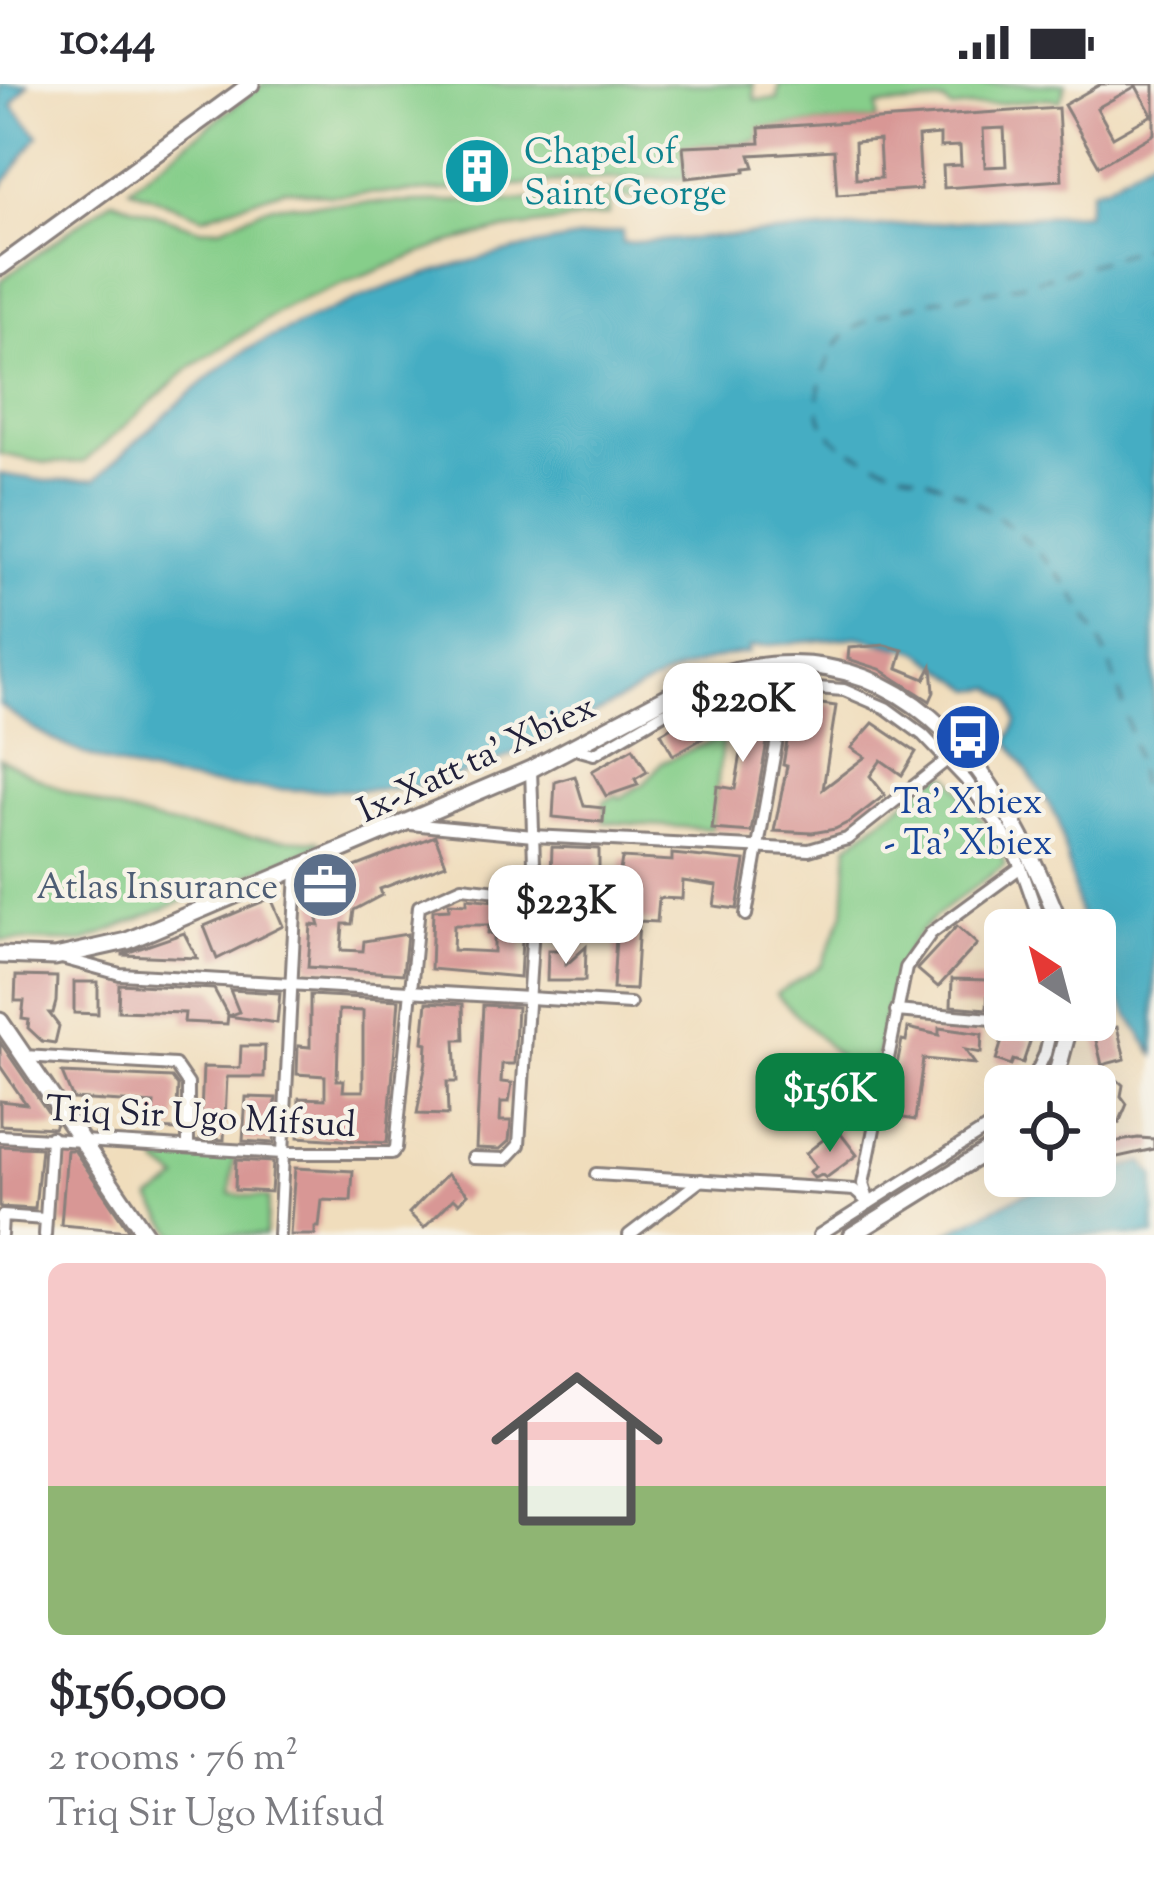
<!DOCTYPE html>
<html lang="en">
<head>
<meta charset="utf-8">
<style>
	:root { --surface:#fff; --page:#f2f2f3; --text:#2b2b33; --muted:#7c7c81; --accent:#0b8043 }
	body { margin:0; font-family:"Sorts Mill Goudy",serif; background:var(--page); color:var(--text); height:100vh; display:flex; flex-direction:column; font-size:45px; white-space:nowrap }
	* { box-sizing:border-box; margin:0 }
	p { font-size:39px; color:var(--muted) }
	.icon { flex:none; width:66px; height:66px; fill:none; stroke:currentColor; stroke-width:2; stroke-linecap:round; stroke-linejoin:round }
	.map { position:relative; height:1151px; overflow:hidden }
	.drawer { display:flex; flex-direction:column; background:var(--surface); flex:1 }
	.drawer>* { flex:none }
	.needle { width:78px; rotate:324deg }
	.controls { position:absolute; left:984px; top:825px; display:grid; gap:24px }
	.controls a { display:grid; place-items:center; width:132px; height:132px; border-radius:18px; background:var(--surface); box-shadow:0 12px 48px #0002; font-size:60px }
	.price { position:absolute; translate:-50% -102px; padding:0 27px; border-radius:24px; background:#fff; color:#222; font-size:39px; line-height:78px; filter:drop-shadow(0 3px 6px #0008) }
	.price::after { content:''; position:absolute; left:50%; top:72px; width:36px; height:27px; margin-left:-18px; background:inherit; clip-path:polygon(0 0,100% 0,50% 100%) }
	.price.active { background:var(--accent); color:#fff }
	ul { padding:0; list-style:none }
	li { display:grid; align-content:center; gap:24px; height:636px; padding:0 48px }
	li span { display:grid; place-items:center; height:372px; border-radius:18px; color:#555 }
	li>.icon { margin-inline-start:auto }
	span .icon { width:216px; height:216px; fill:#fffc; stroke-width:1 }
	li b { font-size:51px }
	.status { display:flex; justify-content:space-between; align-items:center; height:84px; padding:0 60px; background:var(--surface); direction:ltr }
	.status svg { height:33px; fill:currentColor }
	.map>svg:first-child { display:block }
	.green { fill:#86ce8a; stroke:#547862; stroke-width:3 }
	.water { fill:#44adc3; stroke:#33687f; stroke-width:3 }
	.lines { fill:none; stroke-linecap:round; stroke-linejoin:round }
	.ferry { stroke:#305a71; stroke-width:3; stroke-dasharray:15 12; stroke-linecap:butt }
	.building { fill:#d89795; fill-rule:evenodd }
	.street-casing { stroke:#89807c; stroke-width:16 }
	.secondary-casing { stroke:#89807c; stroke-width:21 }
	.street { stroke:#fff; stroke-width:10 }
	.secondary { stroke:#fff; stroke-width:15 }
	.labels { text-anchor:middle; stroke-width:9; stroke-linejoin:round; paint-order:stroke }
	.culture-label { font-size:36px; fill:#0d838f; stroke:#f7f3e8; text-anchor:start }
	.street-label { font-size:36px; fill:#22223b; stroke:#f7f3e8 }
	.transit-label { font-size:36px; fill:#164399; stroke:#f7f3e8 }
	.service-label { font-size:36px; fill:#4e5e75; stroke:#f7f3e8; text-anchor:end }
</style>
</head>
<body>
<div class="status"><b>10:44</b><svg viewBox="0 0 49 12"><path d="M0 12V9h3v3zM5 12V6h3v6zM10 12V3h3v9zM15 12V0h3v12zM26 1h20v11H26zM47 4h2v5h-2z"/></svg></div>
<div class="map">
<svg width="1154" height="1151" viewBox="0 0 1154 1151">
	<rect width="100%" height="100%" fill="#f7f3e8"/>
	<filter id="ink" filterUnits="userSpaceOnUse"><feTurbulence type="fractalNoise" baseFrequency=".00833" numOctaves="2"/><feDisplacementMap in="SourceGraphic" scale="24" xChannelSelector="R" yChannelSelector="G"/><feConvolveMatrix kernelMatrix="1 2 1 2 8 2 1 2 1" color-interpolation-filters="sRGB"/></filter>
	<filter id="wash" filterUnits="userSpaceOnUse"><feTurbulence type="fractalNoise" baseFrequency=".004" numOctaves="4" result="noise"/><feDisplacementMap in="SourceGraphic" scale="48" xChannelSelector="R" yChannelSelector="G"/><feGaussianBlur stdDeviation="2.7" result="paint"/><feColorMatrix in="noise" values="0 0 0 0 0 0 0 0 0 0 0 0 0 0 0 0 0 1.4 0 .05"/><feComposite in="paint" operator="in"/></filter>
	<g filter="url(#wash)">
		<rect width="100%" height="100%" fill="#f0ddbc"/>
		<g class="green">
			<path d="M263 0H753L755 16 778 15 779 0H1066L1060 17 1050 14 952 25 945 18 877 22V36L760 44V55L745 59 684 62 686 94 602 95 416 108 328 111 284 105 203 133 129 104Z"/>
			<path d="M636 105 639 115 609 112V131L496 147 442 161 290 221 191 283 84 378 46 379 0 370V197L112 116 200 145 222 143 272 121 470 117 474 121Z"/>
			<path d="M723 652 712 745 603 738 604 718 617 711 620 714 645 699 661 679Z"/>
			<path d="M0 674C109 736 195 752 319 757L320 761 83 858 0 856Z"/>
			<path d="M941 690 950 692 997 758 1005 781C980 800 952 817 930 838 888 876 883 952 871 1004L817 994 840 974 776 910 822 881 844 828 848 761Z"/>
			<path d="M160 1064 234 1070 230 1110 269 1114 265 1151H175L151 1115 179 1096 158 1080Z"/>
		</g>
		<g class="water">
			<path d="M0 0H28L12 21 38 51 0 106Z"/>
			<path d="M1154 71V970C1133 940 1095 883 1095 846H1088L1079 828 1058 735 1008 657 1017 638 1011 617 993 604 974 606 918 567 858 553 749 563V569C667 576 598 636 524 666 499 677 473 688 447 695 409 707 368 706 329 706 216 707 91 695 0 621V390L46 397 96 395C138 355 181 315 226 280 249 262 281 249 307 237 408 189 511 162 622 147L623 159 1086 129 1091 106 1107 101Z"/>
			<path d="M1144 1078 1154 1092V1151H943L1023 1110Z"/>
		</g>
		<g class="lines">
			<path class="ferry" d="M1154 160C1108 174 1062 190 1014 202 965 213 889 217 848 249 832 261 824 285 820 304 815 325 823 348 841 360 870 380 902 384 934 397 978 415 1019 446 1051 482 1096 531 1120 599 1133 662 1139 689 1140 718 1154 741"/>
		</g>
		<g id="blocks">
			<g class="building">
				<path d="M1101 0H1154V50L1099 82 1064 21ZM1136 2 1152 31 1113 53 1097 24Z"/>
				<path d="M1058 24 1062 96 944 104 943 82 961 81 960 62 940 63V51L918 53 921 105 837 111 834 66 750 71 754 83 745 84V88L686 94 683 62 760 59 759 44ZM1004 44 1006 82 985 83 983 45ZM879 56 881 94 856 95 855 58Z"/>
				<path d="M885 561 903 566 898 584 925 595 932 582 934 608 930 617 880 585 848 575 849 564Z"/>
				<path d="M752 617H768L770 641 751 748 712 745 717 702 735 705 745 646 727 647 720 638 718 622Z"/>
				<path d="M814 619 836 622 823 705 865 673 851 664 873 639 916 668 902 691 881 676 870 692 885 711 851 737 835 745 812 749 774 747 787 682 783 681 792 628Z"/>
				<path d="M694 630 707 652 673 671 661 649Z"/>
				<path d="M633 664 647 688 635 695 638 701 606 712 592 687Z"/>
				<path d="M575 692 584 722 604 724 603 738 553 733 555 698Z"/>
				<path d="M435 752 446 780 380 805 382 811 354 826 352 840H343L341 866 363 867 364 857 407 850 403 890 308 883 311 841 320 842 313 819 318 816 316 798Z"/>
				<path d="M552 763 599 765V785L587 789 588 848 549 847Z"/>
				<path d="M672 770 745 777 737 825 714 822 717 802 683 797 682 815 659 814 657 838 639 837 635 906 613 905 617 835H609L610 818 615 819 622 774 672 777Z"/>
				<path d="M271 814 283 842 217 875 204 842Z"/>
				<path d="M467 814 524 820 520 893 431 885 433 826 449 825V819L467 820ZM454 841H489L488 849 494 850V868L453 866Z"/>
				<path d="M957 842 977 860 938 903 917 885Z"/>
				<path d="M184 849 197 874 123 871V870Z"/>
				<path d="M586 863 585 897H547L548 866H566V881Z"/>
				<path d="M16 892 57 893 56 918 53 929H49L59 942 55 959 42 957 28 944 29 936 22 935 24 917H15Z"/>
				<path d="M952 895 988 896 987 925 951 922Z"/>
				<path d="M74 898H98V930L74 929Z"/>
				<path d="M119 900 214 905 228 931 227 940 184 938 185 929 118 927Z"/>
				<path d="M230 906 280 909 277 939 228 932 239 928Z"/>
				<path d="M310 911 399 916 387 1059 298 1053 299 1014 325 1015V992L297 990 298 962 310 963ZM339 926 363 927V1007H343L344 996H337Z"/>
				<path d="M427 918 463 920 464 956H455L457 998H447L448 1031 417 1030 426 978 427 959 423 958Z"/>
				<path d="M483 921 517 923 514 980H502L501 998 512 999 509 1018H501L500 1037H511L509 1057 500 1065 476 1064Z"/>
				<path d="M1101 942 1105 946 1117 943 1125 975 1102 981 1094 948Z"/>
				<path d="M908 944 939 951V944L982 950 981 969 965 966 975 980 923 975 915 1036 887 1031 902 956 906 957Z"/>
				<path d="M1005 947 1031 955 1023 979 1013 976 1011 981 996 976Z"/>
				<path d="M0 958 56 1040 54 1044 0 1041V1017L26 1020 0 982Z"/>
				<path d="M241 962H265L264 993H227L224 1056 200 1054 203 983 240 984Z"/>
				<path d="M1102 982 1123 1001 1121 1012 1127 1020 1119 1039 1095 1030V1002H1066L1072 986 1107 1000Z"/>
				<path d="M62 989 172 994 178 1002 176 1046 152 1045 154 1020 73 1015Z"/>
				<path d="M246 1013 276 1014 274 1059 243 1057Z"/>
				<path d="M837 1045 857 1071 826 1094 822 1091 814 1094 809 1088 816 1083 806 1069Z"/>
				<path d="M1138 1054 1154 1055V1065L1104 1076 1095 1074V1065L1101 1060Z"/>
				<path d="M0 1062 41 1064 35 1125 0 1123Z"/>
				<path d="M67 1066H74L129 1147 61 1141Z"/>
				<path d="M236 1076 273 1078 271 1108 235 1106Z"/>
				<path d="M295 1084 353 1087 351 1117 322 1116 319 1143H315V1151H290Z"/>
				<path d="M447 1090 468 1110 459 1119 454 1114 424 1144 409 1129Z"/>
			</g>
		</g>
	</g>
	<g filter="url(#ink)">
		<use href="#blocks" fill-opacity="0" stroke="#89807c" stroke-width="3"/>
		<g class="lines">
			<defs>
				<g id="street">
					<path d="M955 657 966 655 974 643"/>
					<path d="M576 665 594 670 664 629 702 613 761 600 844 606 886 624 923 651 966 696 1004 750 1021 783 1043 846"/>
					<path d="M410 740 533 752 809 766 847 755 947 676"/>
					<path d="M746 831 786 604"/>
					<path d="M58 873 120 890 630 920"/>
					<path d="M896 927 1053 940"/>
					<path d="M24 972 175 981 188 1000V1061"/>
					<path d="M1030 1002 1045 970 1053 936"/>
					<path d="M0 1052 283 1069H392L396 1064 419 822 462 803 535 811"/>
					<path d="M473 1074 506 1075 519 1061 535 811 531 685"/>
					<path d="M596 1090 854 1106 869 1119"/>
					<path d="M869 1119 863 1100 906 884 931 849 1021 783"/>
					<path d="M1 1151 2 1132 45 1135"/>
					<path d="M45 1151 51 1053"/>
					<path d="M279 1151 297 787"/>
					<path d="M629 1151 701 1096"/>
					<path d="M819 1151 1005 1033"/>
				</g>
				<g id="secondary">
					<path d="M0 183 251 0"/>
					<path d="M0 871 55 873 127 857 531 685 695 598C897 528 999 680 1062 846"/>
					<path d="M0 937 146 1151"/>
					<path d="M1050 1002 1057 988 1071 936"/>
					<path d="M852 1151 1005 1056"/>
				</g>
			</defs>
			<use href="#street" class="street-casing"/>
			<use href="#secondary" class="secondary-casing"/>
			<use href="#street" class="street"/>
			<use href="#secondary" class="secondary"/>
		</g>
	</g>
	<defs>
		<symbol id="building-disc" viewBox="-11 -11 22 22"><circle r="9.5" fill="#0f9aa8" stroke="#f7f3e8"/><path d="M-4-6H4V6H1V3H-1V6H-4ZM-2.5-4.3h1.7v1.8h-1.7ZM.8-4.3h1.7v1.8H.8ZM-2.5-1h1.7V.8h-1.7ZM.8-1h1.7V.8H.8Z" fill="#fff"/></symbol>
		<symbol id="bus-disc" viewBox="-11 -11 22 22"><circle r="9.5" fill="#1a4fb4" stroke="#f7f3e8"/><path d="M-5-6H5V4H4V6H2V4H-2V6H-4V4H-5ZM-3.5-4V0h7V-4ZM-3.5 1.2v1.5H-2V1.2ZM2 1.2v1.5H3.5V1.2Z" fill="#fff"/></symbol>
		<symbol id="office-disc" viewBox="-11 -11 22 22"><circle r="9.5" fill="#5c6f8a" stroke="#f7f3e8"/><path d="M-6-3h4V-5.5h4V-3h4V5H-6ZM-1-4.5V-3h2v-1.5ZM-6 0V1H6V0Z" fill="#fff"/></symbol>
	</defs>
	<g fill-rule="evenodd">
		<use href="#building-disc" x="439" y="49" width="76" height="76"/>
		<use href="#bus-disc" x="930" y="615" width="76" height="76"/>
		<use href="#office-disc" x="287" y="763" width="76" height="76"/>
	</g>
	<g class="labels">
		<g class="culture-label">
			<text x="524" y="79">Chapel of<tspan x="524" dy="41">Saint George</tspan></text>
		</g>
		<g class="street-label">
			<text transform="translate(476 673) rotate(-25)" y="13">Ix-Xatt ta' Xbiex</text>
			<text transform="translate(201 1031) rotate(3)" y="13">Triq Sir Ugo Mifsud</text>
		</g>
		<g class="transit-label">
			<text x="968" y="729">Ta' Xbiex<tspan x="968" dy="41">- Ta' Xbiex</tspan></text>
		</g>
		<g class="service-label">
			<text x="278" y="814">Atlas Insurance</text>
		</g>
	</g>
</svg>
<div class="controls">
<a><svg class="needle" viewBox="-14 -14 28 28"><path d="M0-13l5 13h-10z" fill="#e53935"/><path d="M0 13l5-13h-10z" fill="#7c7c81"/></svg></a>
<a><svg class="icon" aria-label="locate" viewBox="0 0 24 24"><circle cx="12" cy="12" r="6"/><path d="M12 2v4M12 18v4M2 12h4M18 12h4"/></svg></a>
</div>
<b class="price" style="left:743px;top:681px">$220K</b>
<b class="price" style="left:566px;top:883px">$223K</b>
<b class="price active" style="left:830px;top:1071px">$156K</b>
</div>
<section class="drawer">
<ul>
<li><span style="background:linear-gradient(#f6c9c9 60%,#8fb573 0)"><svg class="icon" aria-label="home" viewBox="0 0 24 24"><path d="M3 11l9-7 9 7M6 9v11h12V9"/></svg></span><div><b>$156,000</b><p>2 rooms · 76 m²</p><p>Triq Sir Ugo Mifsud</p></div></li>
</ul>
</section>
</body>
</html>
